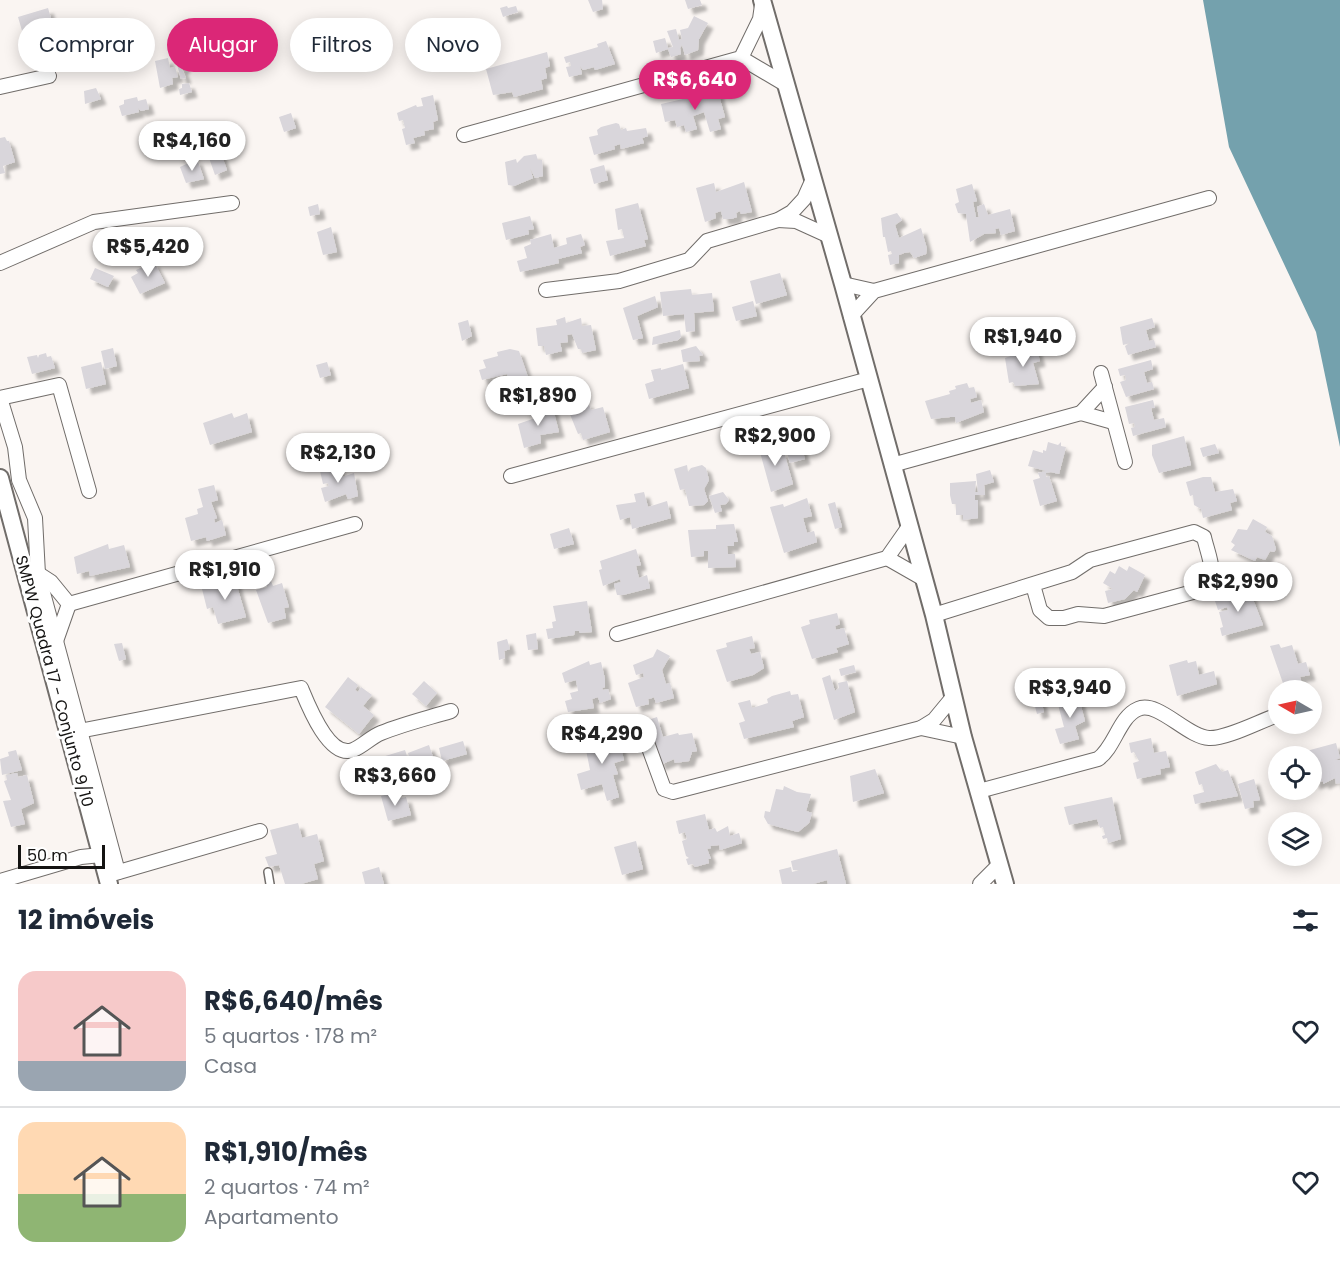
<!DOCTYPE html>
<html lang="pt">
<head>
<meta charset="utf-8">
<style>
	:root { --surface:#fff; --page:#f6f6f7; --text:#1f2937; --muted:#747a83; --line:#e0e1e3; --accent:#db2777 }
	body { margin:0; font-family:Poppins,sans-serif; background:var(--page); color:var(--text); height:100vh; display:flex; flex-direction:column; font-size:22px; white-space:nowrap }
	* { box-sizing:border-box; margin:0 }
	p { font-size:20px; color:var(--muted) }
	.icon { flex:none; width:33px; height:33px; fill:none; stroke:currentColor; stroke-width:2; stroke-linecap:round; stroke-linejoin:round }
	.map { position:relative; height:884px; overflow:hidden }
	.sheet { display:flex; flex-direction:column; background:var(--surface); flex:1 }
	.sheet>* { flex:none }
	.guide { position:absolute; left:18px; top:18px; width:600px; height:54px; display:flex; gap:12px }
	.needle { width:39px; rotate:279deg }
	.buttons { position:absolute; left:1268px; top:680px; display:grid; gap:12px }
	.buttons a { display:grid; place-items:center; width:54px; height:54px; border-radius:50%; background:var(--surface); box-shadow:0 3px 15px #0003; font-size:30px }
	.scale { position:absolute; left:18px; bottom:15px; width:87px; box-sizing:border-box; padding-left:6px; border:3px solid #141312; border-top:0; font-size:16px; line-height:21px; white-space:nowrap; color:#141312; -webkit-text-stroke:4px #fff; paint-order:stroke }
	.price { position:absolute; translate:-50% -51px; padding:0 14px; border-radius:21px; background:#fff; color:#222; font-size:20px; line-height:39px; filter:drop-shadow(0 2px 3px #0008) }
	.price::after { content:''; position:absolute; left:50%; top:36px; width:18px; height:14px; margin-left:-9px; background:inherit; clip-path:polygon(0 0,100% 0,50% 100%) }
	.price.active { background:var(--accent); color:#fff }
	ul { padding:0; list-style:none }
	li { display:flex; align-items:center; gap:18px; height:150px; padding:0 18px }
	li+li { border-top:2px solid var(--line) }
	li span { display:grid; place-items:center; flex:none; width:168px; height:120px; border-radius:18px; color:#555 }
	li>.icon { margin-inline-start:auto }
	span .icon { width:72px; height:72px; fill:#fffc; stroke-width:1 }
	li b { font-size:26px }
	h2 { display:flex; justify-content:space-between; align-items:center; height:72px; padding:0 18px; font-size:26px }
	.chip { padding:0 21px; border-radius:27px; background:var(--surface); box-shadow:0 3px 15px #0003; font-size:21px; line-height:54px }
	.chip.active { background:var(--accent); color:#fff }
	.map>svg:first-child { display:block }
	.water { fill:#74a1ad }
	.building { fill:#d9d6db; filter:url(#shadow) }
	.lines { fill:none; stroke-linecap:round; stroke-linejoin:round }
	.service-casing { stroke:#716d6a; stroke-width:10 }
	.minor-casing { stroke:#716d6a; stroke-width:16 }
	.tertiary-casing { stroke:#716d6a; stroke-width:20 }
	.service { stroke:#fff; stroke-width:7 }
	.minor { stroke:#fff; stroke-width:14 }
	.tertiary { stroke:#fff; stroke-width:16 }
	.labels { text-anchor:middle; stroke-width:6; stroke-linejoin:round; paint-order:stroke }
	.street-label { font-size:16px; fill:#141312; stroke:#fff }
</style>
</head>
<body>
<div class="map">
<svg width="1340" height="884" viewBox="0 0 1340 884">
	<defs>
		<filter id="shadow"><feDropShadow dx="5.5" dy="5.5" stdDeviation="1.5" flood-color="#0004"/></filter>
	</defs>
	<rect width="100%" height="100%" fill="#faf5f2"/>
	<path class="water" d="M1203 0H1340V447L1316 332 1229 147Z"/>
	<g class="building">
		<path d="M588 0H602L603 9 593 12Z"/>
		<path d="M685 0H700L702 5 688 9Z"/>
		<path d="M507 6 508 8 516 6 518 12 503 17 500 8Z"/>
		<path d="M48 8 54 29 63 26 69 47 61 49 63 56 32 65 18 17Z"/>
		<path d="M694 16 708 23 699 39 698 50 685 55 682 45 680 48 681 54 671 57 668 49 656 53 653 41 665 38 668 48 673 47 667 31 676 29 679 40 682 39 680 30 688 28Z"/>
		<path d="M606 41 615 64 595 70 594 67 583 70 580 66 582 74 569 77 566 67 571 66 570 62 566 63 564 57 598 47 597 44Z"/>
		<path d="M547 52 550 66 545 68 547 78 541 80 543 89 514 97 512 92 493 95 486 69Z"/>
		<path d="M168 58 170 68 175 67 178 77 172 78 173 84 160 88 155 61Z"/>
		<path d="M183 60 185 67 182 69 186 78 181 79 176 61Z"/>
		<path d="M189 83 192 92 180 95 179 89 182 88V84Z"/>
		<path d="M96 88 101 99 85 104 84 91Z"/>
		<path d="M711 92H718L725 117 718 119 721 129 710 132 704 112 693 116 697 129 686 132 684 125 677 127 675 120 665 122 661 104 701 95V98Z"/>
		<path d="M433 95 438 120 433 122 434 129 424 131 425 135 413 138 415 143 406 145 402 129 405 128 403 120 399 121 397 113 416 105 417 107 423 106 421 98Z"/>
		<path d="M137 97 138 101 146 99 149 109 141 111 138 108 139 112 122 116 119 106 124 104V100Z"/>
		<path d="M291 113 296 128 284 132 279 117Z"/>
		<path d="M616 123 619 124 621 130 626 128 627 131 646 128 648 136 642 138 644 143 621 149 620 144 614 146 615 149 594 155 589 137 598 135 597 130 601 127Z"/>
		<path d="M5 137 7 141H9L15 162 3 166 5 173 0 174V138Z"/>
		<path d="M220 151 227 170 215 175 208 155Z"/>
		<path d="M536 154 538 160H542L543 176 535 178 530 168 533 178 514 186 508 185 505 162 516 159 517 163 524 156Z"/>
		<path d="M197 159 204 179 186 183 180 167Z"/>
		<path d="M604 165 608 180 594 184 590 169Z"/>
		<path d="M744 182 752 212 741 214 740 211 736 213 737 217 731 219H723L721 211 715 213 716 218 705 222 696 188 714 183 716 192Z"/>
		<path d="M972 184 977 201 973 202 976 217H979L977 207 984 204 988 215 1010 209 1015 231 1001 235 999 228 995 229 996 233 984 234 970 242 966 214 958 213 955 204 959 202 956 189Z"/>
		<path d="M638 203 648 239 644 240 646 246 610 256 606 241 624 238 622 229 618 230 615 209Z"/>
		<path d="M318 204 320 214 310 216 308 207Z"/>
		<path d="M897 213 902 220 895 225 899 238 921 228 927 249 926 254 914 258 910 252 904 253 899 255V263L890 265 888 255 892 254 891 251 888 252 885 237H883L881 218Z"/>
		<path d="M530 216 534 229 528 230 529 234 506 240 502 223Z"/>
		<path d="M331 227 337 252 323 255 317 232Z"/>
		<path d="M551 234 554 248 567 244 566 238 581 234 585 245 580 247 582 253 558 259 559 263 520 272 517 261 527 258 524 247 531 244 530 240Z"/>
		<path d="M154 262 165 283 140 294 131 277 138 273 136 270Z"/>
		<path d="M95 268 114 276 108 287 90 279Z"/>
		<path d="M780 273 787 295 756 304 750 281Z"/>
		<path d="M691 289 692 295 712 293 714 311 694 313 695 331 686 332 684 314 663 316 660 292Z"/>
		<path d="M655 296 658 307 637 316 643 338 633 340 623 308Z"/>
		<path d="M753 301 757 316 736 321 732 307Z"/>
		<path d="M565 317 566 323 581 318 582 326 591 325 596 350 582 353 581 349H578L572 334 567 335 568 342 560 343 562 351 546 355 544 346H538L536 328 557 325 556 320Z"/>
		<path d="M1152 318 1155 327 1146 330 1149 341 1154 340 1156 347 1128 355 1125 346 1130 343 1123 345 1120 327Z"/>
		<path d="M468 320 472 336 462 341 458 323Z"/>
		<path d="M680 330 681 337 678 340 652 345 653 337Z"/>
		<path d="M696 346 703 355 699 356 700 361 683 362 681 350Z"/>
		<path d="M1036 347 1040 361 1033 363 1039 384 1015 386 1013 382 1009 383 1005 358Z"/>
		<path d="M113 348 117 366 105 369 101 351Z"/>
		<path d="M510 349 519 351 529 380 510 385 507 374 482 380 479 370 486 368 483 360 498 356 497 352Z"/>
		<path d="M46 353 47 357 51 356 55 368 32 374 27 357 37 355 38 358 39 355Z"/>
		<path d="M1151 360 1153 369 1144 372 1147 383 1152 382 1154 389 1126 397 1120 382 1126 380 1125 375 1120 376 1118 369Z"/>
		<path d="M101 362 106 384 86 389 81 367Z"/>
		<path d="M327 362 331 375 320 378 316 365Z"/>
		<path d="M683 364 689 388 649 399 645 384 654 381 651 370 661 368V370Z"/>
		<path d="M967 383 969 388 974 387 977 397 970 399 971 403 981 400 984 412 956 423 955 417H950L931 419 925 401 950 394 949 391 956 389 955 386Z"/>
		<path d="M580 396 583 404 588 402 591 410 603 407 610 432 583 440 581 433 578 434 567 407V403L574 402 573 398Z"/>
		<path d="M1153 400 1155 408H1151L1154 420 1164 418 1166 427 1133 436 1131 428 1135 427 1134 423 1129 424 1125 407Z"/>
		<path d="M552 405 559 432 540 435 541 443 524 448 518 424 544 415 542 407Z"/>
		<path d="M232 413 234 418 247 413 252 432 210 445 203 423Z"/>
		<path d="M1184 436 1191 465 1159 473 1152 455V445Z"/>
		<path d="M772 441 776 453 784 452 793 484 771 492 758 445Z"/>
		<path d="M800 442 805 459 790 463 785 446Z"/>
		<path d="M1048 442 1058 445 1061 442V446L1066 447 1059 474 1051 472 1046 473V477L1049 476 1057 501 1040 506 1033 480 1040 478 1038 473 1046 471 1028 466 1033 450 1043 453V450L1046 451Z"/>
		<path d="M1215 444 1219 453 1203 457 1200 448Z"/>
		<path d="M687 465 688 472 691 468 702 465 706 468 709 480 704 489 708 501 704 505 689 506 685 489 680 490 674 469Z"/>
		<path d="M338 466 342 477 354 473 358 496 348 499 346 494 325 502 321 488 329 486 328 483 323 484 320 471Z"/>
		<path d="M990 470 994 482 984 485 985 495H975V500H978V518L963 520V515H956V504H952L950 495V483L976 481 975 492H978L976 474Z"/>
		<path d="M1203 477H1211L1215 492 1233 489 1237 501 1230 503 1232 510 1203 518 1201 509 1194 505 1193 495 1190 496 1186 482Z"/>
		<path d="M214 485 218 500 211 502 217 518 214 519 215 523 222 520 226 535 207 541 206 537 191 541 185 518 198 514 197 509 203 507 198 489Z"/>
		<path d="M644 492 648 507 667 501 671 518 632 529 630 517 620 520 616 505 636 502 634 494Z"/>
		<path d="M723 492 729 500 726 504 720 505 722 511 715 513 709 496Z"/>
		<path d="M807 498 812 516 803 518 807 533 814 531 817 542 784 553 770 507 783 504 784 507Z"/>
		<path d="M835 502 842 527 835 529 828 504Z"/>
		<path d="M1253 519 1267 527 1265 532 1272 536 1276 549 1274 552 1270 551 1265 560 1257 557 1255 561 1231 550 1235 545 1231 542 1238 529 1247 530Z"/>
		<path d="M734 524 738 542H734V546H727L728 554H735L736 567 708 568V551H704V556L691 557 688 530 716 529V525Z"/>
		<path d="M569 528 574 544 554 549 550 534Z"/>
		<path d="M108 544 109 549 124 545 130 567 90 576 89 571 77 574 74 557Z"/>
		<path d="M636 549 641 565 636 566 639 578 647 575 650 588 623 595H617L614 584 621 582 620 579 603 586 599 570 602 569 600 561Z"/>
		<path d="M1119 566 1127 571 1129 566 1145 575 1137 592 1134 590 1125 599 1108 603 1105 591 1113 589 1103 583 1110 571 1115 574Z"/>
		<path d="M232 577 235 579 246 617 218 624 213 607 207 609 202 589Z"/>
		<path d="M271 581 273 586 282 583 289 607 284 608 286 618 268 623 256 590 267 587 266 583Z"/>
		<path d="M1249 589 1263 625 1222 636 1220 628 1223 627 1219 612 1228 610 1227 607 1218 610 1215 601Z"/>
		<path d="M587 601 592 632 580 633 579 631H575L574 635 548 639 546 629 553 628 552 622 556 621 553 606Z"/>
		<path d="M837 613 840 624 835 626 836 630 844 628 849 644 836 648 838 652 812 659 801 627 810 624 809 620Z"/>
		<path d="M536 633 538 649 528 650 526 635Z"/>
		<path d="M752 636 755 648 749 649 751 654 760 652 764 668 753 675 727 682 716 650 727 647 726 643Z"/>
		<path d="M507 639 510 649 504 651 505 658 499 660 497 642Z"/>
		<path d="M122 643 126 659 119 661 114 644Z"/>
		<path d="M1279 644 1281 648 1292 645 1298 664 1306 662 1310 675 1300 677 1302 684 1298 686 1299 690 1285 689 1270 646Z"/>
		<path d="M657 649 670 656 662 670 666 684 670 683 674 698 656 703 654 697 652 698 648 699 649 704 636 707 628 683 644 677 643 673 636 675 633 665 653 657Z"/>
		<path d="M1187 660 1188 663 1196 661 1199 675 1214 671 1217 684 1177 696 1169 665Z"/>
		<path d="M589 661 590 665 601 662 605 679V687L602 688 603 690 608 689 611 699 600 703 598 697 592 699 594 708 568 712 565 701 572 699 570 693 578 691 576 680 565 683 562 673Z"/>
		<path d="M854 665 856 672 841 676 839 669Z"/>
		<path d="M830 675 835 691 839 688 838 683 847 681 855 712 834 720 822 678Z"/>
		<path d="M348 677 358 685 355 690 358 692 361 687 372 695 363 706 374 715 359 734 325 707Z"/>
		<path d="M424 681 437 693 426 706 412 694Z"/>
		<path d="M790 691 791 695 798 694 804 717 792 721 794 727 744 739 739 723 745 721 738 703 750 700 752 708 768 703 767 699 772 696Z"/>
		<path d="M1078 695 1085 721 1075 726 1079 739 1060 744 1055 729 1064 727 1057 701Z"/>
		<path d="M1040 697 1044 712 1037 714 1033 699Z"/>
		<path d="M657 717 663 737 678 733 679 735 692 733 697 751 692 752 689 761 675 763 674 759 660 765 645 721Z"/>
		<path d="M606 734 608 740 618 737 624 760 614 763 618 774 613 775 619 797 607 801 602 784 581 790 577 774 590 770 584 740Z"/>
		<path d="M1151 738 1154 753 1166 751 1170 767 1160 769 1161 774 1137 779 1133 763 1139 761 1134 752 1131 753 1129 743Z"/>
		<path d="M463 741 467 754 442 761 439 748Z"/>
		<path d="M1336 743 1340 758 1335 760H1340V783L1336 784 1335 778 1323 784V781L1314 784 1311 756H1299V753Z"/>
		<path d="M429 745 433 757 411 764 408 753Z"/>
		<path d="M16 750 22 770 2 775 0 759 9 756 8 752Z"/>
		<path d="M405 750 409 762 386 769 382 757Z"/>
		<path d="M1216 764 1222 772 1228 770 1238 796 1195 804 1193 795 1204 792 1202 784 1199 785 1195 772Z"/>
		<path d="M875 769 884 793 853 802 850 776Z"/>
		<path d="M17 773 18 777 27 775 34 803 21 809 25 824 11 827 3 801 11 800 4 781 7 780 6 775Z"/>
		<path d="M1254 779 1260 800 1253 801 1254 807 1245 809 1238 784Z"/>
		<path d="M784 786 797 792 811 794 806 811 812 813 809 823 798 832 768 824 764 817 765 811 770 812 776 789 783 790Z"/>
		<path d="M396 792 398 799 406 797 411 815 388 821 381 796Z"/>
		<path d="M1112 797 1121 839 1108 843 1107 838 1103 839 1102 836 1105 835 1103 827 1100 828 1097 819 1069 825 1064 807Z"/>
		<path d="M705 814 709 830 715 828 717 832 728 826 730 836 739 833 742 843 720 850 719 845 710 846 711 848 707 849 711 859H708L709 863 695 867 693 864 688 865 686 859 689 858 686 856 682 841 687 839 685 832 679 834 676 821Z"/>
		<path d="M298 823 302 838 317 834 324 861 314 864 318 879 301 884H285L279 865 269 867 265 857 277 854 270 830Z"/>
		<path d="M636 841 643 869 622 875 614 847Z"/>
		<path d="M837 849 846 884H828L827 880 813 884H782L779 870 791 867 792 872 800 870H793L791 861Z"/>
		<path d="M379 867 384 884H365L362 872Z"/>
	</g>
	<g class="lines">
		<defs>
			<path id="service" d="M268 872 270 884"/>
			<g id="minor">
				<path d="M741 58 785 84"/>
				<path d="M0 87 49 76"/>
				<path d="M464 135 741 58 760 19 762 5"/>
				<path d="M778 220 796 221 829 236"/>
				<path d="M0 263 94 222 232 203"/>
				<path d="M843 284 874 291"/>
				<path d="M546 290 619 281 689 260 707 241 778 220 792 212 804 199 813 179"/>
				<path d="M851 316 874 291 1209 198"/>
				<path d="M1101 373 1125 462"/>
				<path d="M0 398 15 447 19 480 35 518 38 574 118 872"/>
				<path d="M0 398 59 385 89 491"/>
				<path d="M1081 413 1105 387"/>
				<path d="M892 465 1081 413 1113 422"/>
				<path d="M511 476 869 379"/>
				<path d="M887 558 922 578"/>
				<path d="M34 571 51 582 69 604"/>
				<path d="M69 604 355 524"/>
				<path d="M934 615 1072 572 1090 560 1194 532 1204 537C1207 552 1220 579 1204 589L1104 616 1078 614 1064 618H1049L1040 610 1033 585"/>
				<path d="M617 634 887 558 908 528"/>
				<path d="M56 641 69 604"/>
				<path d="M921 728 963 737"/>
				<path d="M74 732 301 688C308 705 329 759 353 750 363 746 371 737 381 733 403 724 428 718 451 711"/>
				<path d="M645 737 664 789 673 792 921 728 934 720 953 697"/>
				<path d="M979 791 1098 759C1115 747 1119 717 1138 709 1158 700 1187 737 1209 738 1226 739 1258 722 1275 716"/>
				<path d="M112 874 260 831"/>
				<path d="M0 881 81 857 101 855"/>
				<path d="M980 884 999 865"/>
			</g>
			<g id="tertiary">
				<path d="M762 0 843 284 934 615 963 737 1005 884"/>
				<path d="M0 478 109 884"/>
			</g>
		</defs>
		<use href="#service" class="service-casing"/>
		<use href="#minor" class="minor-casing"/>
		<use href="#tertiary" class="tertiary-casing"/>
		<use href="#service" class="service"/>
		<use href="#minor" class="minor"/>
		<use href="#tertiary" class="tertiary"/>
	</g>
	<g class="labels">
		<g class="street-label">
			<text transform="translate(55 681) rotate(75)" y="6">SMPW Quadra 17 - Conjunto 9/10</text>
		</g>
	</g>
</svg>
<div class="buttons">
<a><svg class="needle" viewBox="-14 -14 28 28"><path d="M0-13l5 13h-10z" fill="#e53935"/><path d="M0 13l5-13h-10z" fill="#747a83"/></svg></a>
<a><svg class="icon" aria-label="locate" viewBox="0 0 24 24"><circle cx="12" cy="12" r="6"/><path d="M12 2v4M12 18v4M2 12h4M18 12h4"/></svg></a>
<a><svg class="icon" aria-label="layers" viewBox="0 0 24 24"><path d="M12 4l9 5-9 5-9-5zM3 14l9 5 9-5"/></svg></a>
</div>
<div class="scale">50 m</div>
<b class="price active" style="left:695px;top:111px">R$6,640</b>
<b class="price" style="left:192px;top:172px">R$4,160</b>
<b class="price" style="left:148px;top:278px">R$5,420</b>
<b class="price" style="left:1023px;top:368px">R$1,940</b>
<b class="price" style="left:538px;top:427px">R$1,890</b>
<b class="price" style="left:775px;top:467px">R$2,900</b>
<b class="price" style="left:338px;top:484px">R$2,130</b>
<b class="price" style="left:225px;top:601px">R$1,910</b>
<b class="price" style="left:1238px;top:613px">R$2,990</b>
<b class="price" style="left:1070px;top:719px">R$3,940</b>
<b class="price" style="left:602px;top:765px">R$4,290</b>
<b class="price" style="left:395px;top:807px">R$3,660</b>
<div class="guide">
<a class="chip">Comprar</a>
<a class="chip active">Alugar</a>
<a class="chip">Filtros</a>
<a class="chip">Novo</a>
</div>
</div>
<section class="sheet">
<h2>12 imóveis<svg class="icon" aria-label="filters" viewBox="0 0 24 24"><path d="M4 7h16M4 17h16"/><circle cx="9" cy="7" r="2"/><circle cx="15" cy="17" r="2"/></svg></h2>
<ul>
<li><span style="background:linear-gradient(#f6c9c9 75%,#9aa5b1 0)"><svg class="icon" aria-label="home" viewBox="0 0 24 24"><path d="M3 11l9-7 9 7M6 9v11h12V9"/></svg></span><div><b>R$6,640/mês</b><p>5 quartos · 178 m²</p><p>Casa</p></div><svg class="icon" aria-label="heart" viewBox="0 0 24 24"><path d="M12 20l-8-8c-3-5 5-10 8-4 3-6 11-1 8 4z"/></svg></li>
<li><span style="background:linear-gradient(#ffd9b3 60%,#8fb573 0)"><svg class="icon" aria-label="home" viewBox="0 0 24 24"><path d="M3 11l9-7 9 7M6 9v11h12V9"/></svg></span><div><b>R$1,910/mês</b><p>2 quartos · 74 m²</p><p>Apartamento</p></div><svg class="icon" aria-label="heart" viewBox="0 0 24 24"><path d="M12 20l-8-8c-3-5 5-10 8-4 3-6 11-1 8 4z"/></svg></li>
</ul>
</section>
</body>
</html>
